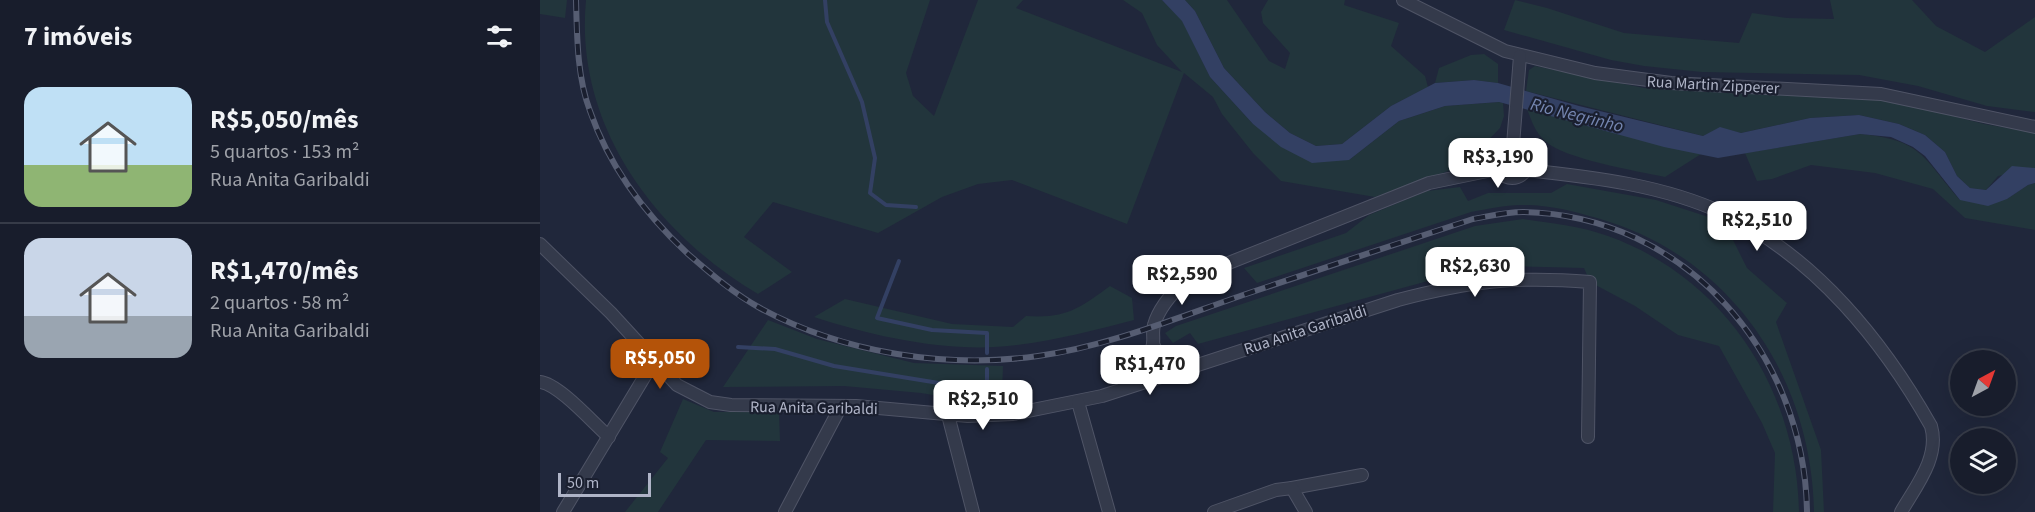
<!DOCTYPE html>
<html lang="pt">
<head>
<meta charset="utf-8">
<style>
	:root { --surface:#181d2c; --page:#252a38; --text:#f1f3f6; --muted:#9fa2a9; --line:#363b48; --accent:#b45309 }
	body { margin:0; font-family:"Source Sans 3",sans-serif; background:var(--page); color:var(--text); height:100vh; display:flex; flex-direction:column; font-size:22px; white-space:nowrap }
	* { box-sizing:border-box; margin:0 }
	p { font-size:20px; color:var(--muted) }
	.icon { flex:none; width:33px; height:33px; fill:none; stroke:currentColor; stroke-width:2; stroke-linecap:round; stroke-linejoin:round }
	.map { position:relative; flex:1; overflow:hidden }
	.panel { display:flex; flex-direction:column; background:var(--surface); width:540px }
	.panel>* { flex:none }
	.needle { width:39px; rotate:41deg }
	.buttons { position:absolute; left:1410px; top:350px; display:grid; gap:12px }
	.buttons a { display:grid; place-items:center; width:66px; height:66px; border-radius:50%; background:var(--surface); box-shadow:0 6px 24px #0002,0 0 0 2px var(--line); font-size:30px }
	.scale { position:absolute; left:18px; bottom:15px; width:93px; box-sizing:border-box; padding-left:6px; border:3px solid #afb4c7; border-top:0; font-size:16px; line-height:21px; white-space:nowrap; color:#afb4c7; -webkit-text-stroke:4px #1a1f2f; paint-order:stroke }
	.price { position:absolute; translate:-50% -51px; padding:0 14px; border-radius:12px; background:#fff; color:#222; font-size:20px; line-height:39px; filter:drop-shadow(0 2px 3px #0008) }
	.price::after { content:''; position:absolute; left:50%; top:36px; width:18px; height:14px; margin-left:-9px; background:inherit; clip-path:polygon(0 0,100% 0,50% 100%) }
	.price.current { background:var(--accent); color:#fff }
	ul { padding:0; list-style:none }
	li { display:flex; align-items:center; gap:18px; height:150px; padding:0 24px }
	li+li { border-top:2px solid var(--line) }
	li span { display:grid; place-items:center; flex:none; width:168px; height:120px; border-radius:18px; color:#555 }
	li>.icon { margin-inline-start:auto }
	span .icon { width:72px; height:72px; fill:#fffc; stroke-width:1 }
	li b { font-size:26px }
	h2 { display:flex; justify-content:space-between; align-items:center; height:72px; padding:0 24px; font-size:26px }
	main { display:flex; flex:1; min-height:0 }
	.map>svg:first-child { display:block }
	.green { fill:#22353c }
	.water { fill:#334063 }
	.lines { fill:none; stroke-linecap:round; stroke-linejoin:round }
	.stream { stroke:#334063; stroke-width:4 }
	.street-casing { stroke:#4f5466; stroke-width:14 }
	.street { stroke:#343a4b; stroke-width:12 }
	.rail-casing { stroke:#565d72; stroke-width:6 }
	.rail { stroke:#1a1f2f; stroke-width:4; stroke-dasharray:11; stroke-linecap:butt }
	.labels { text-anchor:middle; stroke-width:4.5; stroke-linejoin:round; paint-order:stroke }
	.street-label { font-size:16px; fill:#afb4c7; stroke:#1a1f2f }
	.water-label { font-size:18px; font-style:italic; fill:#7586b1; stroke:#1a1f2f }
</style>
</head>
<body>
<main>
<section class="panel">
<h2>7 imóveis<svg class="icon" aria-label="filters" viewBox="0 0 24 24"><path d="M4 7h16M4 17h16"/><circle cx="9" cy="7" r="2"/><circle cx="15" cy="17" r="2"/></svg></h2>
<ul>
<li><span style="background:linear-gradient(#bfe0f5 65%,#8fb573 0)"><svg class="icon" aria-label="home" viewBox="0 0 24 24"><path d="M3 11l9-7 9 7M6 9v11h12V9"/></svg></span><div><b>R$5,050/mês</b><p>5 quartos · 153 m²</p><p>Rua Anita Garibaldi</p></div></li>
<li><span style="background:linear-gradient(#c9d6e8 65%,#9aa5b1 0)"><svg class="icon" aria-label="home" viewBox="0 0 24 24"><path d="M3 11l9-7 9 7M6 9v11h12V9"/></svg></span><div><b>R$1,470/mês</b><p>2 quartos · 58 m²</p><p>Rua Anita Garibaldi</p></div></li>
</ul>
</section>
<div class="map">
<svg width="1495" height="512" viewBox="0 0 1495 512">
	<rect width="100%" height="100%" fill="#20273b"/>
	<g class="green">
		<path d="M0 0H27L25 18 0 14Z"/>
		<path d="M46 0H390L366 73 373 96 394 116 438 0H483L476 8 642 72 617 45 602 13 583 0H622L642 20 670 77 713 124 809 160 859 121 905 106 959 102 963 103 964 116 960 128 930 159 908 171 835 197 741 181 713 153 682 114 673 97 644 73 587 224 472 180 438 184 402 197 338 233 233 202 204 237 252 272 218 294C115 233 34 125 46 0Z"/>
		<path d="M645 0H687L729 61 745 69 750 53 723 23 721 12 728 0H805L804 5 859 23 851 46 885 76 888 87 851 106 802 144 776 146 750 133 725 112 684 68 655 11Z"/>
		<path d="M975 0 1007 8 1084 33 1199 43 1212 13 1247 18 1294 19 1290 0H1372L1396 26 1445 52 1495 17V112L1447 106 1378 86 1319 75 1162 72 1104 66 1071 60 964 30Z"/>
		<path d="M944 54 958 64V83L934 80 895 83 899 68 931 55Z"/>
		<path d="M995 66 1104 88 1342 98 1444 124 1495 133V168L1458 176 1446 190 1430 188 1417 176 1405 152 1385 135 1359 124 1319 115 1270 118 1201 133 1180 128 1163 136 986 91 989 70Z"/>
		<path d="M987 109 1161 154 1125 177C1097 171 1024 159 1005 141 995 132 992 122 987 109Z"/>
		<path d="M1320 134C1383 140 1382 157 1420 200L1467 199 1488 185 1495 183V230L1425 218 1393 189 1335 173 1271 165 1232 179 1217 181 1205 153Z"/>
		<path d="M1027 184 1116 200 1184 222 1207 268 1247 303 1236 322 1281 450 1284 512H1274C1272 377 1190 255 1057 218 1033 211 1006 204 981 205 964 205 948 209 931 212L717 283 704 268 806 233 829 215 887 191 920 187 928 201 948 193H1011Z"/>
		<path d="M983 219C1012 223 1041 226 1068 236 1185 278 1257 390 1259 512H1233L1235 453 1222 423 1179 346 1138 335 1095 306 1050 282 1044 268 968 266 928 270 658 344 650 333 633 343 625 333 636 326 935 226Z"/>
		<path d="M570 286 592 298 594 320C555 330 517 340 477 345 413 354 335 337 274 317L305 299 412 324 473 327 486 316C526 319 540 308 570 286Z"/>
		<path d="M228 320 277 339 374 363 463 366 462 393 450 399 423 400 381 393 304 386 183 387Z"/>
		<path d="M143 399 174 412H239L240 441 166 440 118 512H85L128 458 120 452Z"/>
	</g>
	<path class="water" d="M622 0H645L655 11 684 68 725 112 750 133 776 146 802 144 851 106 895 83 934 80 958 83 1039 106 1163 136 1180 127 1201 133 1270 118 1319 115 1359 124 1385 135 1405 152 1417 176 1430 188 1446 190 1472 166 1495 168V183L1488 185 1467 199 1448 206 1420 200 1385 156 1373 147 1351 137 1320 134 1178 158 1124 147 959 102 905 106 859 121 809 160 772 163 741 147 713 124 670 77 642 21Z"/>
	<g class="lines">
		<g class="stream">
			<path d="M285 0 287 22 322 102 335 158 330 193 346 205 376 207"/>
			<path d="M359 261 337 318 392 330 447 333V353"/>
			<path d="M198 347 235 349 294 366 405 384H447V369"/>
		</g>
		<defs>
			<g id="street">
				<path d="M863 0 965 51 1055 73 1131 83 1341 94 1495 127"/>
				<path d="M973 145 980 56"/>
				<circle cx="972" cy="162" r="16"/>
				<path d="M986 170C1052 177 1124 185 1185 214 1275 257 1343 341 1391 426 1400 457 1376 486 1361 512"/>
				<path d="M0 244 71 313 137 385 170 402 191 405 316 406 428 416 473 414 562 396 858 300C930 281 976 276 1050 282L1048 437"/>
				<path d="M613 344 623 365 632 373"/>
				<path d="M0 382C19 384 53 423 69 437"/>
				<path d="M584 385C597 375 610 360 613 344 614 338 612 331 614 325 619 307 633 292 646 280L889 183 957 169"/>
				<path d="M538 402 569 512"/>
				<path d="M408 415 433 512"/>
				<path d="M752 488 822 475"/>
				<path d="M23 512 114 361"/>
				<path d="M245 512 301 406"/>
				<path d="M674 512 736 490 752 488 766 512"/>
			</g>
		</defs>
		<use href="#street" class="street-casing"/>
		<use href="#street" class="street"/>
		<defs>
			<path id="rail" d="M36 0C37 36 37 77 50 111 69 166 106 215 148 254 170 273 194 294 220 308 303 353 406 369 498 356 566 347 639 317 703 295 780 269 856 244 933 219 950 216 966 212 983 212 1146 215 1265 355 1267 512"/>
		</defs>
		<use href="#rail" class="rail-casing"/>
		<use href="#rail" class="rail"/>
	</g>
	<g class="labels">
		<g class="street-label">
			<text transform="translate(1173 84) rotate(3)" y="6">Rua Martin Zipperer</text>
			<text transform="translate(765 329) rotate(-18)" y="6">Rua Anita Garibaldi</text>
			<text transform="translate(274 407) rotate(1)" y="6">Rua Anita Garibaldi</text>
		</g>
		<g class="water-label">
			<text transform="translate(1037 115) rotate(14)" y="6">Rio Negrinho</text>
		</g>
	</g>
</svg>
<div class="buttons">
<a><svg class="needle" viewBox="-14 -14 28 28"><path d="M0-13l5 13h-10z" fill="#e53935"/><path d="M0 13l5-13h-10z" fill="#9fa2a9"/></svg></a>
<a><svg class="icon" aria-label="layers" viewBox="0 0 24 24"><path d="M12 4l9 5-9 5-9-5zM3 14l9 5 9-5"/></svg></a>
</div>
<div class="scale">50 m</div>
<b class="price" style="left:958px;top:189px">R$3,190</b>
<b class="price" style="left:1217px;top:252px">R$2,510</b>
<b class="price" style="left:935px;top:298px">R$2,630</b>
<b class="price" style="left:642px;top:306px">R$2,590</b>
<b class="price current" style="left:120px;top:390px">R$5,050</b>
<b class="price" style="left:610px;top:396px">R$1,470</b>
<b class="price" style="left:443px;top:431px">R$2,510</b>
</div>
</main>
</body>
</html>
